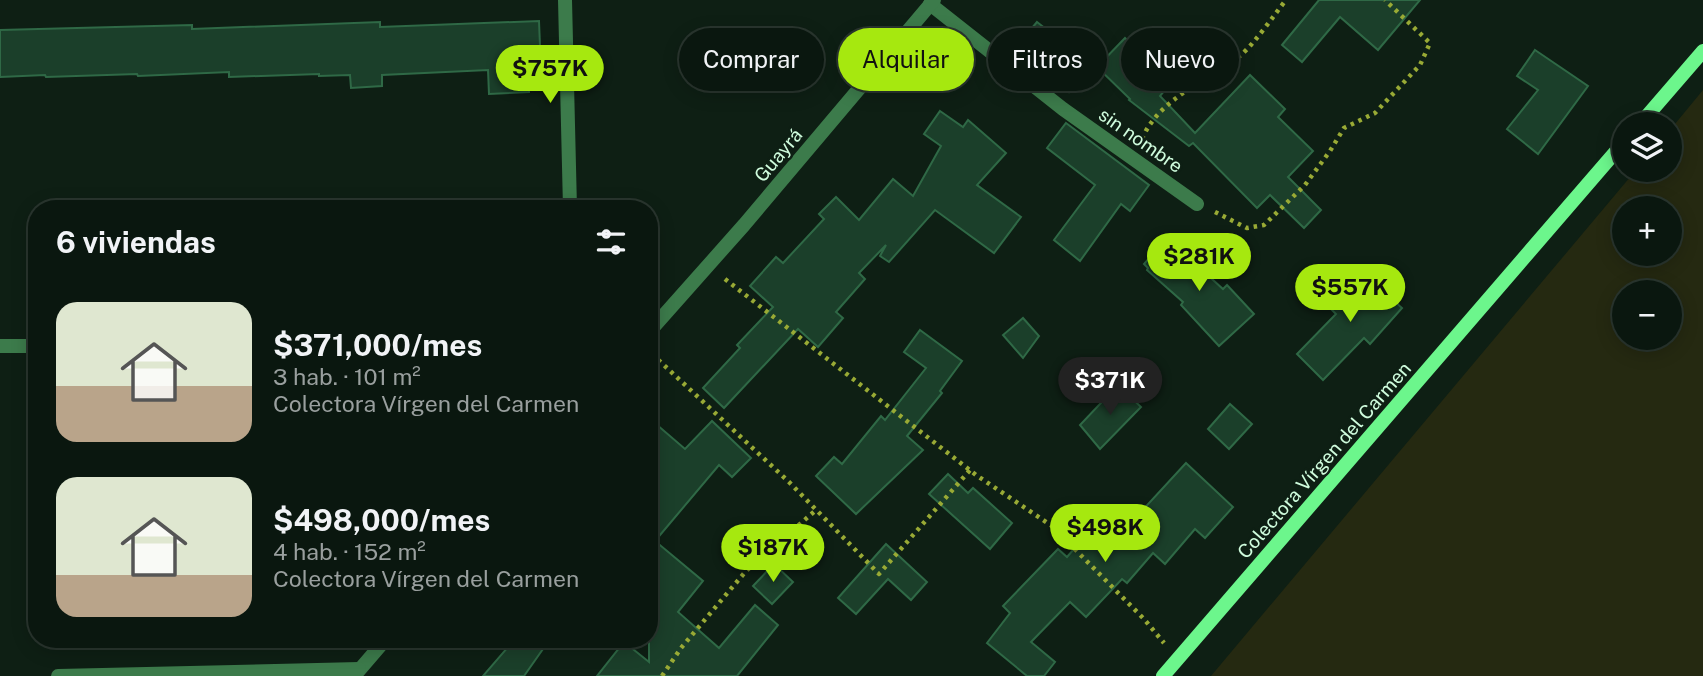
<!DOCTYPE html>
<html lang="es">
<head>
<meta charset="utf-8">
<style>
	:root { --surface:#0a170f; --page:#132018; --text:#f1f3f6; --muted:#999f9e; --line:#2a362f; --accent:#a6e80f }
	body { margin:0; font-family:"Public Sans",sans-serif; background:var(--page); color:var(--text); height:100vh; display:flex; flex-direction:column; font-size:26px; white-space:nowrap }
	* { box-sizing:border-box; margin:0 }
	p { font-size:23px; color:var(--muted) }
	.icon { flex:none; width:38px; height:38px; fill:none; stroke:currentColor; stroke-width:2; stroke-linecap:round; stroke-linejoin:round }
	.map { position:relative; flex:1; overflow:hidden }
	.details { position:absolute; left:28px; top:200px; width:630px; height:448px; display:flex; flex-direction:column; background:var(--surface); border-radius:28px; box-shadow:0 4px 18px #0003,0 0 0 2px var(--line) }
	.details>* { flex:none }
	.banner { position:absolute; left:679px; top:28px; width:665px; height:63px; display:flex; gap:14px }
	.buttons { position:absolute; left:1612px; top:112px; display:grid; gap:14px }
	.buttons a { display:grid; place-items:center; width:70px; height:70px; border-radius:50%; background:var(--surface); box-shadow:0 4px 18px #0003,0 0 0 2px var(--line); font-size:35px }
	.price { position:absolute; translate:-50% -60px; padding:0 16px; border-radius:24px; background:var(--accent); color:#111; font-size:23px; line-height:46px; filter:drop-shadow(0 2px 4px #0008) }
	.price::after { content:''; position:absolute; left:50%; top:42px; width:21px; height:16px; margin-left:-10px; background:inherit; clip-path:polygon(0 0,100% 0,50% 100%) }
	.price.on { background:#222; color:#fff }
	ul { padding:0; list-style:none }
	li { display:flex; align-items:center; gap:21px; height:175px; padding:0 28px }
	li span { display:grid; place-items:center; flex:none; width:196px; height:140px; border-radius:21px; color:#555 }
	li>.icon { margin-inline-start:auto }
	span .icon { width:84px; height:84px; fill:#fffc; stroke-width:1 }
	li b { font-size:30px }
	h2 { display:flex; justify-content:space-between; align-items:center; height:84px; padding:0 28px; font-size:30px }
	.tag { padding:0 24px; border-radius:32px; background:var(--surface); box-shadow:0 4px 18px #0003,0 0 0 2px var(--line); font-size:24px; line-height:63px }
	.tag.on { background:var(--accent); color:#111 }
	.map>svg:first-child { display:block }
	.green { fill:#252911; fill-rule:evenodd }
	.building { fill:#1b3f2a; stroke:#2f6946; stroke-width:2 }
	.lines { fill:none; stroke-linecap:round; stroke-linejoin:round }
	.path { stroke:#99aa35; stroke-width:4.5; stroke-dasharray:3.5 5; stroke-linecap:butt }
	.street { stroke:#3c7b4b; stroke-width:14 }
	.secondary { stroke:#6cf68c; stroke-width:14 }
	.labels { text-anchor:middle; stroke-width:5; stroke-linejoin:round; paint-order:stroke }
	.street-label { font-size:19px; fill:#cffcdd; stroke:#0e1f14 }
</style>
</head>
<body>
<div class="map">
<svg width="1703" height="676" viewBox="0 0 1703 676">
	<rect width="100%" height="100%" fill="#0e1f14"/>
	<path class="green" d="M1703 90V676H1211L1636 170H1670V130ZM1624 208H1670V254H1624ZM1624 292H1670V338H1624Z"/>
	<g class="building">
		<path d="M1319 0H1420L1378 50 1340 17 1302 62 1282 45Z"/>
		<path d="M539 21 541 71H528L529 92 489 94 488 70 382 75V86L351 88 350 75 319 76V74L229 77V72L138 76 137 74 46 77 45 75 0 77V30L192 25V29L380 22V27Z"/>
		<path d="M1037 22 1060 40 1059 42 1089 71 1069 92 1024 49 1027 45 1022 40Z"/>
		<path d="M1125 38 1148 61 1173 80 1160 96 1195 133 1250 75 1285 109 1278 117 1313 151 1288 177 1321 210 1304 228 1270 195 1257 208 1193 143 1189 146 1129 100 1130 99 1097 67Z"/>
		<path d="M1535 50 1588 86 1538 154 1507 129 1538 90 1517 76Z"/>
		<path d="M940 111 963 127 968 120 1006 153 977 185 1021 217 994 253 935 210 889 262 880 256 886 245 859 273 865 279 836 312 843 318 818 347 798 329 724 408 703 388 740 348 737 345 773 307 750 286 776 257 783 263 824 219 819 214 836 197 859 220 893 179 913 196 941 146 924 134Z"/>
		<path d="M1066 123 1149 185 1130 211 1121 204 1080 261 1054 240 1095 185 1047 148Z"/>
		<path d="M1167 238 1223 289 1227 285 1254 314 1219 346 1181 305 1183 302 1147 270 1148 268 1144 264Z"/>
		<path d="M1359 269 1402 308 1370 344 1364 338 1323 380 1297 354 1336 314 1327 305Z"/>
		<path d="M1023 318 1039 336 1023 358 1003 335Z"/>
		<path d="M920 330 962 361 940 391 942 393 907 436 923 450 856 514 816 476 834 457 842 464 881 416 885 420 926 368 904 352Z"/>
		<path d="M1118 385 1141 407 1100 449 1080 425Z"/>
		<path d="M1230 404 1252 424 1229 449 1208 429Z"/>
		<path d="M649 418 685 449 712 421 751 458 732 477 719 465 655 541 703 581 678 612 719 648 755 605 778 625 737 676H597L624 642 649 662Z"/>
		<path d="M1186 463 1233 507 1205 538 1195 529 1165 564 1153 553 1127 583 1122 579 1086 617 1070 602 1031 642 1055 662 1044 676H1027L987 643 1010 613 1003 606 1058 549 1067 557 1108 510 1127 527Z"/>
		<path d="M948 474 968 493 973 488 1012 523 990 549 929 494Z"/>
		<path d="M886 544 927 582 911 600 888 579 856 614 838 598Z"/>
		<path d="M774 564 793 582 772 604 753 586Z"/>
		<path d="M515 639H550L524 676H483Z"/>
	</g>
	<g class="lines">
		<g class="path">
			<path d="M1142 139C1159 98 1208 81 1241 55 1255 43 1274 15 1286 0"/>
			<path d="M1215 212 1247 228 1264 225 1305 185 1330 151 1344 128 1375 113 1420 65 1430 43 1385 0"/>
			<path d="M725 279 976 475 1052 526 1144 619 1164 643"/>
			<path d="M652 354 789 482 879 574 970 470"/>
			<path d="M662 676 681 648 746 571 816 510"/>
		</g>
		<g class="street">
			<path d="M565 0 570 208"/>
			<path d="M930 4 1063 109 1197 204"/>
			<path d="M649 332 744 225 934 0"/>
			<path d="M0 346H37"/>
			<path d="M355 675 386 639"/>
			<path d="M58 676 359 669"/>
		</g>
		<g class="secondary">
			<path d="M1640 124 1703 51"/>
			<path d="M1163 676 1624 142"/>
		</g>
	</g>
	<g class="labels">
		<g class="street-label">
			<text transform="translate(1141 140) rotate(35)" y="7">sin nombre</text>
			<text transform="translate(778 155) rotate(-50)" y="7">Guayrá</text>
			<text transform="translate(1324 460) rotate(-49)" y="7">Colectora Vírgen del Carmen</text>
		</g>
	</g>
</svg>
<div class="buttons">
<a><svg class="icon" aria-label="layers" viewBox="0 0 24 24"><path d="M12 4l9 5-9 5-9-5zM3 14l9 5 9-5"/></svg></a>
<a>+</a>
<a>−</a>
</div>
<b class="price" style="left:550px;top:105px">$757K</b>
<b class="price" style="left:1199px;top:293px">$281K</b>
<b class="price" style="left:1350px;top:324px">$557K</b>
<b class="price on" style="left:1110px;top:417px">$371K</b>
<b class="price" style="left:1105px;top:564px">$498K</b>
<b class="price" style="left:773px;top:584px">$187K</b>
<div class="banner">
<a class="tag">Comprar</a>
<a class="tag on">Alquilar</a>
<a class="tag">Filtros</a>
<a class="tag">Nuevo</a>
</div>
<section class="details">
<h2>6 viviendas<svg class="icon" aria-label="filters" viewBox="0 0 24 24"><path d="M4 7h16M4 17h16"/><circle cx="9" cy="7" r="2"/><circle cx="15" cy="17" r="2"/></svg></h2>
<ul>
<li><span style="background:linear-gradient(#dfe7d0 60%,#b9a48a 0)"><svg class="icon" aria-label="home" viewBox="0 0 24 24"><path d="M3 11l9-7 9 7M6 9v11h12V9"/></svg></span><div><b>$371,000/mes</b><p>3 hab. · 101 m²</p><p>Colectora Vírgen del Carmen</p></div></li>
<li><span style="background:linear-gradient(#dfe7d0 70%,#b9a48a 0)"><svg class="icon" aria-label="home" viewBox="0 0 24 24"><path d="M3 11l9-7 9 7M6 9v11h12V9"/></svg></span><div><b>$498,000/mes</b><p>4 hab. · 152 m²</p><p>Colectora Vírgen del Carmen</p></div></li>
</ul>
</section>
</div>
</body>
</html>
